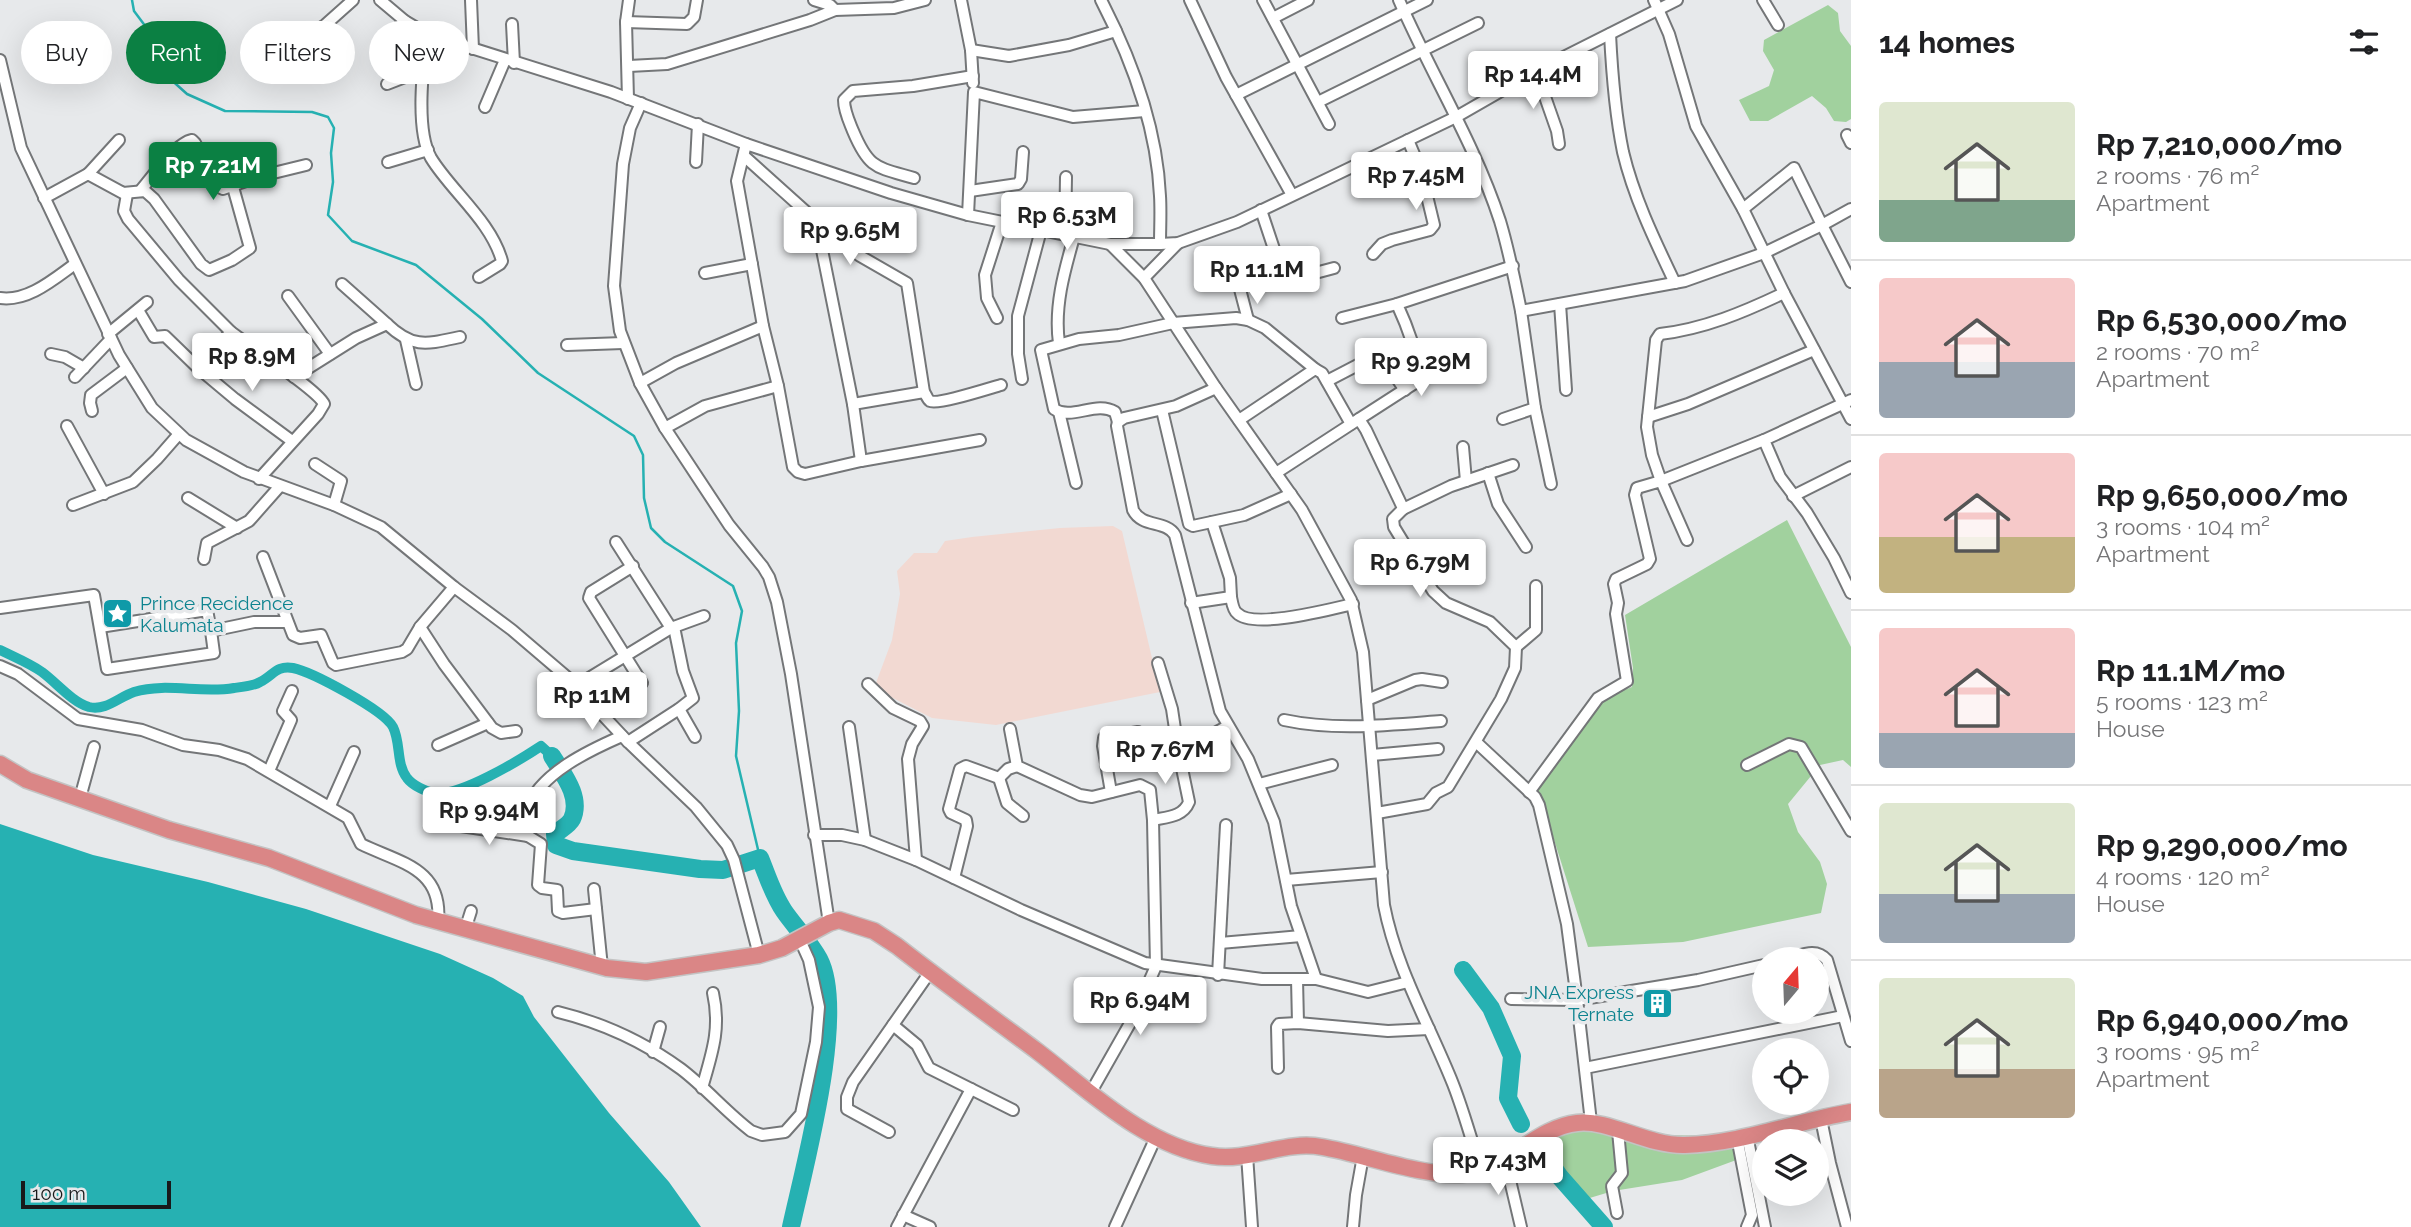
<!DOCTYPE html>
<html lang="en">
<head>
<meta charset="utf-8">
<style>
	:root { --surface:#fff; --page:#f2f2f2; --text:#202124; --muted:#757577; --line:#e0e0e0; --accent:#0b8043 }
	body { margin:0; font-family:Raleway,sans-serif; background:var(--page); color:var(--text); height:100vh; display:flex; flex-direction:column; font-size:26px; white-space:nowrap }
	* { box-sizing:border-box; margin:0 }
	p { font-size:23px; color:var(--muted) }
	.icon { flex:none; width:38px; height:38px; fill:none; stroke:currentColor; stroke-width:2; stroke-linecap:round; stroke-linejoin:round }
	.map { position:relative; flex:1; overflow:hidden }
	.details { display:flex; flex-direction:column; background:var(--surface); width:560px }
	.details>* { flex:none }
	.banner { position:absolute; left:21px; top:21px; width:665px; height:63px; display:flex; gap:14px }
	.needle { width:46px; rotate:19deg }
	.controls { position:absolute; left:1752px; top:947px; display:grid; gap:14px }
	.controls a { display:grid; place-items:center; width:77px; height:77px; border-radius:50%; background:var(--surface); box-shadow:0 7px 28px #0002; font-size:35px }
	.scale { position:absolute; left:21px; bottom:18px; width:150px; box-sizing:border-box; padding-left:7px; border:4px solid #18191a; border-top:0; font-size:19px; line-height:24px; white-space:nowrap; color:#18191a; -webkit-text-stroke:5px #e7e9eb; paint-order:stroke }
	.price { position:absolute; translate:-50% -60px; padding:0 16px; border-radius:7px; background:#fff; color:#222; font-size:23px; line-height:46px; filter:drop-shadow(0 2px 4px #0008) }
	.price::after { content:''; position:absolute; left:50%; top:42px; width:21px; height:16px; margin-left:-10px; background:inherit; clip-path:polygon(0 0,100% 0,50% 100%) }
	.price.selected { background:var(--accent); color:#fff }
	ul { padding:0; list-style:none }
	li { display:flex; align-items:center; gap:21px; height:175px; padding:0 28px }
	li+li { border-top:2px solid var(--line) }
	li span { display:grid; place-items:center; flex:none; width:196px; height:140px; border-radius:7px; color:#555 }
	li>.icon { margin-inline-start:auto }
	span .icon { width:84px; height:84px; fill:#fffc; stroke-width:1 }
	li b { font-size:30px }
	h2 { display:flex; justify-content:space-between; align-items:center; height:84px; padding:0 28px; font-size:30px }
	.pill { padding:0 24px; border-radius:32px; background:var(--surface); box-shadow:0 7px 28px #0002; font-size:24px; line-height:63px }
	.pill.selected { background:var(--accent); color:#fff }
	main { display:flex; flex:1; min-height:0 }
	.map>svg:first-child { display:block }
	.industrial { fill:#f2d9d2 }
	.green { fill:#a1d19e }
	.water { fill:#26b1b2 }
	.lines { fill:none; stroke-linecap:round; stroke-linejoin:round }
	.stream { stroke:#26b1b2; stroke-width:2.5 }
	.canal { stroke:#26b1b2; stroke-width:10 }
	.river { stroke:#26b1b2; stroke-width:18 }
	.minor-casing { stroke:#747678; stroke-width:14 }
	.highway-casing { stroke:#c3c3c3; stroke-width:19 }
	.minor { stroke:#fff; stroke-width:10 }
	.highway { stroke:#da8686; stroke-width:16 }
	.labels { text-anchor:middle; stroke-width:7; stroke-linejoin:round; paint-order:stroke }
	.culture-label { font-size:19px; fill:#0d838f; stroke:#e7e9eb; text-anchor:start }
</style>
</head>
<body>
<main>
<div class="map">
<svg width="1851" height="1227" viewBox="0 0 1851 1227">
	<rect width="100%" height="100%" fill="#e7e9eb"/>
	<path class="industrial" d="M1113 526 1122 531 1160 692 996 725 932 718 889 696 876 683 892 640 900 594 897 571 914 553H937L945 541 972 537 1060 528Z"/>
	<g class="green">
		<path d="M1828 5 1838 13 1840 31 1851 46V119L1846 122 1834 121 1826 108 1812 96 1768 121H1750L1739 100 1769 86 1774 70 1763 51 1764 40Z"/>
		<path d="M1787 520 1851 647V767L1843 760 1820 765 1788 804 1798 832 1820 862 1827 884 1821 913 1683 942 1588 947 1537 786 1606 697 1632 687 1633 668 1625 615Z"/>
		<path d="M1572 1126C1620 1130 1686 1141 1733 1132L1739 1159 1682 1180 1613 1191 1583 1200 1560 1174 1544 1150 1549 1134Z"/>
	</g>
	<path class="water" d="M0 824 93 855 208 882 306 909 440 954 493 978 523 996 534 1017 609 1113 669 1182 701 1227H0Z"/>
	<g class="lines">
		<path class="stream" d="M132 0 134 11 149 31 161 54 167 76 187 94 225 111 312 112 328 117 334 128 331 153 333 182 328 215 352 241 416 265 482 319 538 373 634 436 643 455 644 498 651 528 665 542 733 586 742 611 736 643 739 711 736 756 760 858"/>
		<path class="canal" d="M0 650C14 657 29 663 42 672 57 683 72 702 89 707 106 711 119 697 134 692 167 682 201 694 234 688 242 687 254 686 260 682 273 676 276 665 293 668 312 672 384 710 393 727 401 743 396 764 407 778 412 785 426 792 435 793 459 797 520 760 541 746L552 756"/>
		<g class="river">
			<path d="M552 756C563 774 582 797 572 819 569 825 561 829 555 834L556 845 573 851 700 869 723 870 760 858C767 875 773 895 784 911 795 927 810 942 819 959 847 1012 804 1167 791 1227"/>
			<path d="M1463 970 1491 1008 1512 1056 1508 1098 1521 1124"/>
			<path d="M1540 1148 1560 1177 1604 1227"/>
		</g>
		<defs>
			<g id="minor">
				<path d="M380 0 405 21 427 34 611 92 746 144 891 193 968 215 1110 244H1160L1178 243 1237 222 1325 180 1456 117 1536 71 1677 0"/>
				<path d="M471 0 473 49"/>
				<path d="M961 0 971 50 973 83"/>
				<path d="M1101 0C1132 60 1157 128 1160 196 1161 212 1160 228 1160 244"/>
				<path d="M1190 0 1226 77 1292 195"/>
				<path d="M1263 0 1329 124"/>
				<path d="M1399 0C1431 74 1475 144 1500 221 1509 251 1515 281 1521 311L1685 281 1764 253 1822 225 1851 282"/>
				<path d="M1654 0 1669 34 1696 126 1743 209 1784 293 1851 419"/>
				<path d="M1763 0 1778 25"/>
				<path d="M835 10 894 8 925 0"/>
				<path d="M1273 18 1308 0"/>
				<path d="M626 22 687 24 694 17 697 0"/>
				<path d="M512 24 514 63"/>
				<path d="M427 34C423 66 415 130 431 158 451 191 491 221 502 261L500 264 479 277"/>
				<path d="M1610 34C1612 74 1615 113 1623 152 1634 198 1655 241 1675 283"/>
				<path d="M307 37 325 25 353 0"/>
				<path d="M377 48 405 21"/>
				<path d="M971 50 1009 56 1069 45 1116 31"/>
				<path d="M0 60 21 148 119 355 152 408 186 440 244 472 334 505 381 527 454 587 512 630 567 677 628 742 696 807 727 845 734 860 759 955"/>
				<path d="M629 66 667 64 810 20 835 10 830 5 814 0"/>
				<path d="M1536 71 1557 131 1559 144"/>
				<path d="M387 84 423 70"/>
				<path d="M1236 95 1427 0"/>
				<path d="M628 99 626 22 629 0"/>
				<path d="M1318 102 1478 23"/>
				<path d="M641 103 630 128 623 164 614 286 620 331 640 383 665 428 729 525 763 567 769 577 777 602 791 674 829 923"/>
				<path d="M485 107 505 60"/>
				<path d="M1847 135 1851 143"/>
				<path d="M746 144 737 181 763 326 778 386 793 467 798 472 805 474 861 461 980 440"/>
				<path d="M744 156 833 236 860 256 907 283 924 392C926 394 927 399 930 401 938 405 990 388 1001 385"/>
				<path d="M388 162 428 150"/>
				<path d="M696 162 698 124"/>
				<path d="M88 174 119 140"/>
				<path d="M914 178C876 167 869 169 853 131 849 121 844 111 844 100L853 91 913 86 973 76"/>
				<path d="M141 190C152 177 176 143 192 140L195 143 219 187 223 189 261 176 306 165"/>
				<path d="M970 191 1018 184 1021 179 1023 152"/>
				<path d="M127 194 124 211 128 219 179 280 231 332"/>
				<path d="M44 198 88 174 123 193 145 191 154 199 201 264 209 270 232 260 250 248 233 187"/>
				<path d="M1743 209 1794 168 1822 225 1851 209"/>
				<path d="M1261 210 1284 279 1289 280 1334 268"/>
				<path d="M968 215 974 92 1073 117 1145 111"/>
				<path d="M816 220 853 404 924 392"/>
				<path d="M1065 235 1066 177"/>
				<path d="M1110 244 1144 278 1216 388 1302 510 1351 600 1363 652 1384 905C1396 968 1429 1024 1453 1084 1464 1112 1472 1142 1481 1170"/>
				<path d="M1373 254 1382 244 1392 240 1430 230 1434 225 1421 171 1408 140"/>
				<path d="M1235 270 1248 320"/>
				<path d="M705 273 752 264"/>
				<path d="M1144 278 1178 243"/>
				<path d="M288 296 330 354"/>
				<path d="M0 298C28 302 54 279 75 264"/>
				<path d="M1560 304 1566 390"/>
				<path d="M138 310 154 337 165 336 198 368"/>
				<path d="M997 318 987 298 985 275 1002 222"/>
				<path d="M1342 318 1397 304"/>
				<path d="M387 324C413 349 427 344 460 337"/>
				<path d="M108 334 147 302"/>
				<path d="M406 340 416 384"/>
				<path d="M1059 343C1054 307 1064 272 1074 237"/>
				<path d="M567 345 623 343"/>
				<path d="M51 354 65 357 84 368"/>
				<path d="M75 377 111 339"/>
				<path d="M294 377 356 338 387 324 342 284"/>
				<path d="M1022 379 1018 354V316L1041 230"/>
				<path d="M1327 381 1377 355 1381 356 1405 390"/>
				<path d="M640 383 676 363 763 326"/>
				<path d="M1216 388 1176 406 1124 418 1118 422 1117 426 1133 510C1142 528 1166 520 1175 535L1220 711 1248 759 1274 822 1291 906 1316 979"/>
				<path d="M1851 400 1764 440 1780 477 1807 513 1834 558 1851 593"/>
				<path d="M853 404 861 461"/>
				<path d="M1535 408 1551 484"/>
				<path d="M1162 410 1189 524 1193 526 1244 515 1291 494"/>
				<path d="M92 411 90 403 91 395 127 368"/>
				<path d="M1059 412 1076 483"/>
				<path d="M1648 417 1688 404 1814 350"/>
				<path d="M1359 419 1418 381C1424 367 1404 319 1397 304L1513 266"/>
				<path d="M1503 419 1535 408 1521 311"/>
				<path d="M1239 420 1315 369 1322 373 1351 424"/>
				<path d="M1118 422 1115 412C1096 400 1072 421 1054 409L1041 350 1079 339 1119 335 1173 323 1236 318 1248 320 1265 328 1315 369"/>
				<path d="M67 426 104 494"/>
				<path d="M665 428 705 406 778 386"/>
				<path d="M1764 440 1661 481 1652 455 1647 427 1656 340 1660 334C1704 329 1744 312 1784 293"/>
				<path d="M1463 447 1466 481"/>
				<path d="M315 464 341 481 334 505"/>
				<path d="M1276 473 1359 419 1366 430 1402 506 1403 509 1393 519 1394 527 1433 591 1446 603 1490 622 1516 647 1515 668 1501 699 1448 787 1436 793 1427 804 1377 813"/>
				<path d="M1488 473 1498 504 1526 547"/>
				<path d="M259 479 318 414 324 404C318 390 247 344 231 332L198 368 235 399 292 441"/>
				<path d="M1793 496 1851 467"/>
				<path d="M188 498 237 528"/>
				<path d="M73 505 133 482 157 459 178 435"/>
				<path d="M1403 509 1451 486 1513 465"/>
				<path d="M1212 522 1230 578 1231 597"/>
				<path d="M616 542 671 628"/>
				<path d="M263 557 293 635 300 638 321 635 333 663 336 665 402 652 407 649 420 627 454 587"/>
				<path d="M204 559 207 543 249 521 280 486"/>
				<path d="M633 566 591 592 589 598 642 683"/>
				<path d="M1191 603 1231 597C1232 602 1233 610 1237 613 1253 630 1331 609 1353 604"/>
				<path d="M0 608 94 595 107 669 214 653 211 631"/>
				<path d="M100 627 207 610 211 631 254 622H287"/>
				<path d="M420 627 444 664 492 728 501 733 516 731"/>
				<path d="M1516 647 1536 630V586"/>
				<path d="M1158 663 1172 709 1178 749"/>
				<path d="M0 666 18 674 78 719 142 730 183 745 219 750 247 759 348 818 361 844C400 863 443 868 438 922"/>
				<path d="M868 684 893 708 920 721 923 726 912 744 908 759 916 860"/>
				<path d="M576 686 671 628 704 616"/>
				<path d="M1367 700 1415 680 1422 679 1442 682"/>
				<path d="M679 709 695 737"/>
				<path d="M1284 720C1335 731 1389 725 1441 721"/>
				<path d="M849 727 865 840"/>
				<path d="M1010 729 1017 766 1080 795 1092 797 1140 785 1150 790 1153 820 1156 966 1133 1018 1091 1092"/>
				<path d="M628 742 679 709 693 698 683 671 674 627"/>
				<path d="M1476 742 1535 797 1539 805 1567 924 1577 1000 1511 999"/>
				<path d="M438 745 488 723"/>
				<path d="M1372 755 1438 749"/>
				<path d="M1747 765 1789 744 1801 747 1851 831"/>
				<path d="M269 771 291 720 283 711 292 691"/>
				<path d="M999 778 1007 803 1023 816"/>
				<path d="M1259 784 1332 765"/>
				<path d="M1111 792 1103 746 1104 738 1138 732"/>
				<path d="M1529 792 1598 698 1627 681 1616 614 1618 603 1614 584 1616 579 1647 564 1650 559 1635 495 1637 488 1661 481 1687 540"/>
				<path d="M80 798 94 747"/>
				<path d="M330 806 354 752"/>
				<path d="M1153 820C1167 817 1183 817 1189 802L1178 749 1204 739 1228 726"/>
				<path d="M454 825 528 836"/>
				<path d="M814 835H842L865 840 916 860 1021 910 1145 963 1262 979H1316L1368 992 1408 982"/>
				<path d="M954 878 967 826 966 820 951 813 949 809 960 769 966 766 999 778 1008 769 1017 766"/>
				<path d="M1286 880 1382 872"/>
				<path d="M594 889 602 967"/>
				<path d="M596 909 563 913 558 911 557 890 542 888 538 885 541 844 528 836C526 827 524 818 527 809 540 773 590 750 622 736"/>
				<path d="M465 930 471 911"/>
				<path d="M1220 943 1301 936"/>
				<path d="M1787 959C1802 955 1816 947 1827 960L1851 1041"/>
				<path d="M1218 975 1226 825"/>
				<path d="M1297 979 1298 1023"/>
				<path d="M558 1012C603 1023 644 1042 681 1069 706 1088 726 1112 751 1131L762 1135 785 1132 801 1114 816 1042 819 1007 809 960 800 940"/>
				<path d="M893 1025 917 1045 929 1068 1013 1110"/>
				<path d="M653 1052 660 1027"/>
				<path d="M1278 1068 1277 1027 1279 1024 1298 1023 1388 1031 1429 1029"/>
				<path d="M1585 1068 1843 1016"/>
				<path d="M702 1088C712 1053 721 1029 713 993"/>
				<path d="M1821 1119 1830 1163 1847 1227"/>
				<path d="M1591 1122 1577 1000 1698 980 1764 965"/>
				<path d="M889 1132 847 1109V1097L853 1082 930 972"/>
				<path d="M1747 1135 1765 1227"/>
				<path d="M1737 1137 1752 1215 1747 1227"/>
				<path d="M1247 1155 1252 1227"/>
				<path d="M1505 1159 1521 1227"/>
				<path d="M1617 1213 1612 1186 1622 1173 1618 1131"/>
				<path d="M903 1215 930 1227"/>
				<path d="M897 1227 971 1089"/>
				<path d="M1115 1227 1156 1137"/>
				<path d="M1353 1227 1356 1195 1363 1156"/>
			</g>
			<path id="highway" d="M0 764 27 780 169 830 269 858 416 915 607 968 646 972 759 955 782 948 829 923 839 920 874 931 897 946C943 982 990 1016 1037 1051 1088 1090 1147 1147 1212 1156 1249 1162 1285 1140 1322 1147 1364 1154 1422 1177 1462 1174 1506 1171 1534 1128 1577 1123 1609 1119 1647 1146 1685 1145 1739 1144 1798 1121 1851 1112"/>
		</defs>
		<use href="#minor" class="minor-casing"/>
		<use href="#highway" class="highway-casing"/>
		<use href="#minor" class="minor"/>
		<use href="#highway" class="highway"/>
	</g>
	<defs>
		<symbol id="sight-square" viewBox="-11 -11 22 22"><rect x="-9" y="-9" width="18" height="18" rx="4" fill="#0f9aa8" stroke="#e7e9eb"/><path d="M0-6L1.8-2.2L6-1.7L2.9 1.2L3.7 5.4L0 3.3L-3.7 5.4L-2.9 1.2L-6-1.7L-1.8-2.2Z" fill="#fff"/></symbol>
		<symbol id="building-square" viewBox="-11 -11 22 22"><rect x="-9" y="-9" width="18" height="18" rx="4" fill="#0f9aa8" stroke="#e7e9eb"/><path d="M-4-6H4V6H1V3H-1V6H-4ZM-2.5-4.3h1.7v1.8h-1.7ZM.8-4.3h1.7v1.8H.8ZM-2.5-1h1.7V.8h-1.7ZM.8-1h1.7V.8H.8Z" fill="#fff"/></symbol>
	</defs>
	<g fill-rule="evenodd">
		<use href="#sight-square" x="100" y="596" width="35" height="35"/>
		<use href="#building-square" x="1640" y="986" width="35" height="35"/>
	</g>
	<g class="labels">
		<g class="culture-label">
			<text x="140" y="610">Prince Recidence<tspan x="140" dy="22">Kalumata</tspan></text>
			<text x="1634" y="999" text-anchor="end">JNA Express<tspan x="1634" dy="22">Ternate</tspan></text>
		</g>
	</g>
</svg>
<div class="controls">
<a><svg class="needle" viewBox="-14 -14 28 28"><path d="M0-13l5 13h-10z" fill="#e53935"/><path d="M0 13l5-13h-10z" fill="#757577"/></svg></a>
<a><svg class="icon" aria-label="locate" viewBox="0 0 24 24"><circle cx="12" cy="12" r="6"/><path d="M12 2v4M12 18v4M2 12h4M18 12h4"/></svg></a>
<a><svg class="icon" aria-label="layers" viewBox="0 0 24 24"><path d="M12 4l9 5-9 5-9-5zM3 14l9 5 9-5"/></svg></a>
</div>
<div class="scale">100 m</div>
<b class="price" style="left:1533px;top:111px">Rp 14.4M</b>
<b class="price selected" style="left:213px;top:202px">Rp 7.21M</b>
<b class="price" style="left:1416px;top:212px">Rp 7.45M</b>
<b class="price" style="left:1067px;top:252px">Rp 6.53M</b>
<b class="price" style="left:850px;top:267px">Rp 9.65M</b>
<b class="price" style="left:1257px;top:306px">Rp 11.1M</b>
<b class="price" style="left:252px;top:393px">Rp 8.9M</b>
<b class="price" style="left:1421px;top:398px">Rp 9.29M</b>
<b class="price" style="left:1420px;top:599px">Rp 6.79M</b>
<b class="price" style="left:592px;top:732px">Rp 11M</b>
<b class="price" style="left:1165px;top:786px">Rp 7.67M</b>
<b class="price" style="left:489px;top:847px">Rp 9.94M</b>
<b class="price" style="left:1140px;top:1037px">Rp 6.94M</b>
<b class="price" style="left:1498px;top:1197px">Rp 7.43M</b>
<div class="banner">
<a class="pill">Buy</a>
<a class="pill selected">Rent</a>
<a class="pill">Filters</a>
<a class="pill">New</a>
</div>
</div>
<section class="details">
<h2>14 homes<svg class="icon" aria-label="filters" viewBox="0 0 24 24"><path d="M4 7h16M4 17h16"/><circle cx="9" cy="7" r="2"/><circle cx="15" cy="17" r="2"/></svg></h2>
<ul>
<li><span style="background:linear-gradient(#dfe7d0 70%,#7fa58c 0)"><svg class="icon" aria-label="home" viewBox="0 0 24 24"><path d="M3 11l9-7 9 7M6 9v11h12V9"/></svg></span><div><b>Rp 7,210,000/mo</b><p>2 rooms · 76 m²</p><p>Apartment</p></div></li>
<li><span style="background:linear-gradient(#f6c9c9 60%,#9aa5b1 0)"><svg class="icon" aria-label="home" viewBox="0 0 24 24"><path d="M3 11l9-7 9 7M6 9v11h12V9"/></svg></span><div><b>Rp 6,530,000/mo</b><p>2 rooms · 70 m²</p><p>Apartment</p></div></li>
<li><span style="background:linear-gradient(#f6c9c9 60%,#c2b280 0)"><svg class="icon" aria-label="home" viewBox="0 0 24 24"><path d="M3 11l9-7 9 7M6 9v11h12V9"/></svg></span><div><b>Rp 9,650,000/mo</b><p>3 rooms · 104 m²</p><p>Apartment</p></div></li>
<li><span style="background:linear-gradient(#f6c9c9 75%,#9aa5b1 0)"><svg class="icon" aria-label="home" viewBox="0 0 24 24"><path d="M3 11l9-7 9 7M6 9v11h12V9"/></svg></span><div><b>Rp 11.1M/mo</b><p>5 rooms · 123 m²</p><p>House</p></div></li>
<li><span style="background:linear-gradient(#dfe7d0 65%,#9aa5b1 0)"><svg class="icon" aria-label="home" viewBox="0 0 24 24"><path d="M3 11l9-7 9 7M6 9v11h12V9"/></svg></span><div><b>Rp 9,290,000/mo</b><p>4 rooms · 120 m²</p><p>House</p></div></li>
<li><span style="background:linear-gradient(#dfe7d0 65%,#b9a48a 0)"><svg class="icon" aria-label="home" viewBox="0 0 24 24"><path d="M3 11l9-7 9 7M6 9v11h12V9"/></svg></span><div><b>Rp 6,940,000/mo</b><p>3 rooms · 95 m²</p><p>Apartment</p></div></li>
</ul>
</section>
</main>
</body>
</html>
